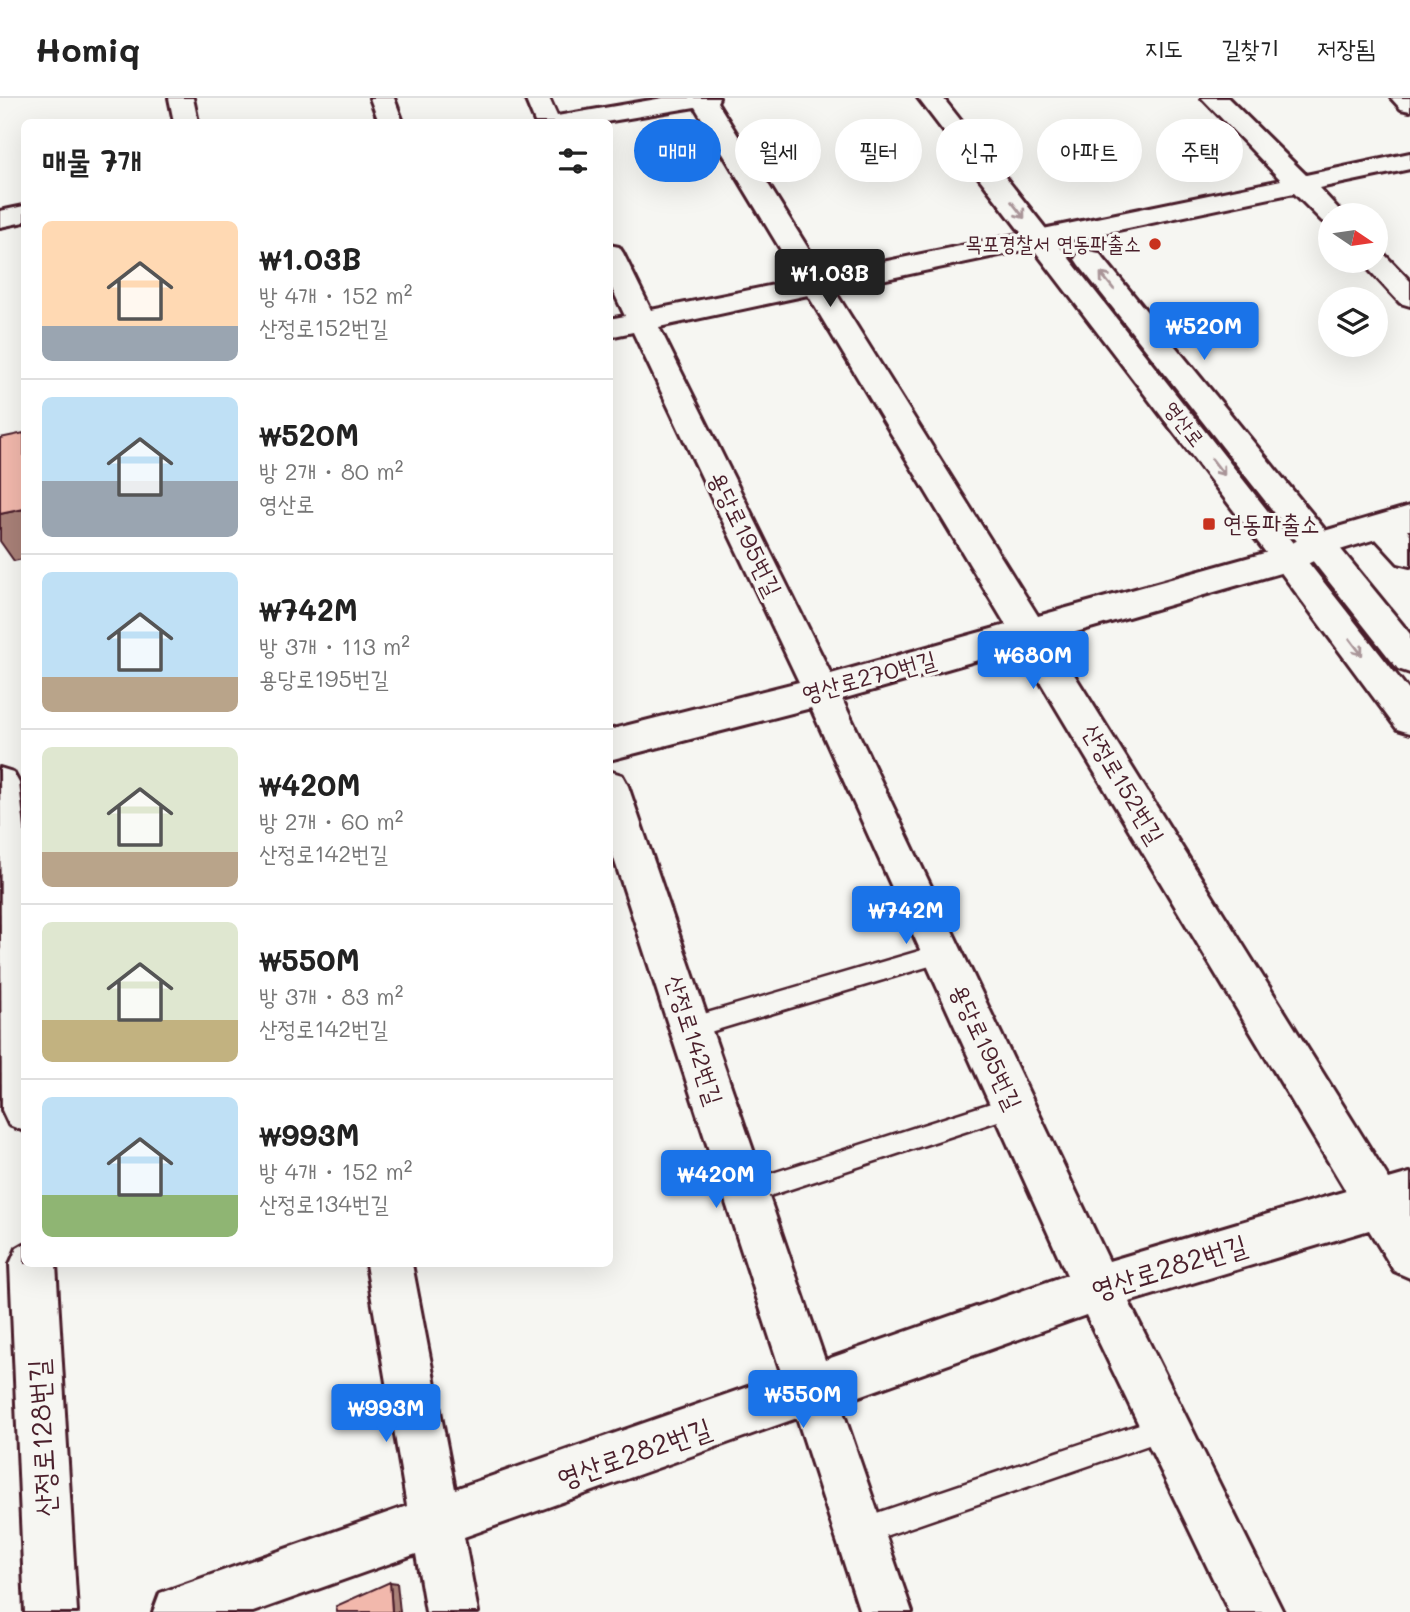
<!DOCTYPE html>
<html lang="ko">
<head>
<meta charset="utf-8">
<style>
	:root { --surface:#fff; --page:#f6f6f6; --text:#222; --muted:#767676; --line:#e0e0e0; --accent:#1a73e8 }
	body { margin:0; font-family:Mali,"Poor Story",sans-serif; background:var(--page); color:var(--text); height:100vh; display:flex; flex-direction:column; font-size:26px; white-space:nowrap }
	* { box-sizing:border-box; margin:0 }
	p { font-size:23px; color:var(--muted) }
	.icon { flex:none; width:38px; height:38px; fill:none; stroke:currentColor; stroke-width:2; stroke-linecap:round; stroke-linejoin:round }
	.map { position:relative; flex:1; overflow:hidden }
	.sheet { position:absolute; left:21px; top:21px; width:592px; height:1148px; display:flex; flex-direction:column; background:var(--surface); border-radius:10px; box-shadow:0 7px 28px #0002 }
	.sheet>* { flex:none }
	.hud { position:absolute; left:634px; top:21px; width:665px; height:63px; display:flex; gap:14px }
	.needle { width:46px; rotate:103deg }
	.controls { position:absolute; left:1318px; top:105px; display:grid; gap:14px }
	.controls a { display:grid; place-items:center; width:70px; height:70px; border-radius:50%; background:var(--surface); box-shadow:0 7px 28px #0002; font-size:35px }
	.price { position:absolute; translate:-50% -60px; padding:0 16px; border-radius:7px; background:var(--accent); color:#fff; font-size:23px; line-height:46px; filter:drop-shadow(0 2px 4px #0008) }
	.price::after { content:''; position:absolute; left:50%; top:42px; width:21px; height:16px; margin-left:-10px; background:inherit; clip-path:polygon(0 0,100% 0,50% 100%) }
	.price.active { background:#222; color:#fff }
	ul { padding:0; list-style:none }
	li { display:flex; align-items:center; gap:21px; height:175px; padding:0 21px }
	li+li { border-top:2px solid var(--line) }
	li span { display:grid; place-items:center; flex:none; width:196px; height:140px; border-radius:10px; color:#555 }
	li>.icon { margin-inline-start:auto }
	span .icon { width:84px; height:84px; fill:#fffc; stroke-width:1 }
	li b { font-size:30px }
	h2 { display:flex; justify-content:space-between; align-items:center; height:84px; padding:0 21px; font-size:30px }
	.tag { padding:0 24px; border-radius:32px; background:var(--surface); box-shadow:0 7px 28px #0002; font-size:24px; line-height:63px }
	.tag.active { background:var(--accent); color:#fff }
	header { display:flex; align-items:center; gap:42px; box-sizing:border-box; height:98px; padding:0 35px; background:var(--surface); border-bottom:2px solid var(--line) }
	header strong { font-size:33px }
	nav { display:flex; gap:38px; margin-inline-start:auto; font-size:24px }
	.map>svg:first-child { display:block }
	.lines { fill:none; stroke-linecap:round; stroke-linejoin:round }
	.service-casing { stroke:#4a1f2b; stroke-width:5 }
	.minor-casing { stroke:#4a1f2b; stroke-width:6 }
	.tertiary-casing { stroke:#4a1f2b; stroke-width:6 }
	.service { fill:#f6f6f2; fill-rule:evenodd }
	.minor { fill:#f6f6f2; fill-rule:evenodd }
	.tertiary { fill:#f6f6f2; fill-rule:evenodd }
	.shaded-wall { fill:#a98178; stroke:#4a1f2b; stroke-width:2 }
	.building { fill:#f2b8ac; stroke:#4a1f2b; stroke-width:2 }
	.oneway { stroke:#a99598 }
	.poi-dot { fill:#c8321e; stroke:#f6f6f2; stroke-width:2.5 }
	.labels { text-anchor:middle; stroke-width:6; stroke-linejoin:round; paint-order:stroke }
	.far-poi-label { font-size:21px; fill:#4a1f2b; stroke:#f6f6f2; text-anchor:end }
	.far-street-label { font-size:21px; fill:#4a1f2b; stroke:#f6f6f2 }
	.poi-label { font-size:24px; fill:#4a1f2b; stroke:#f6f6f2; text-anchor:start }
	.street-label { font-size:24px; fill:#4a1f2b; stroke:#f6f6f2 }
	.near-street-label { font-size:28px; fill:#4a1f2b; stroke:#f6f6f2 }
</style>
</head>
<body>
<header>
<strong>Homiq</strong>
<nav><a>지도</a><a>길찾기</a><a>저장됨</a></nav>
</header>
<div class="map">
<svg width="1410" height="1514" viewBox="0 0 1410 1514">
	<rect width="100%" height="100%" fill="#f6f6f2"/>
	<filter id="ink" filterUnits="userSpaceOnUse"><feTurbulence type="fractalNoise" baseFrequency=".0143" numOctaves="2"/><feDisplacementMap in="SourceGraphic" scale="14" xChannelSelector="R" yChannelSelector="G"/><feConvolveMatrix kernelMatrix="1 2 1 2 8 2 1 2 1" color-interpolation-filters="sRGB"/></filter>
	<g filter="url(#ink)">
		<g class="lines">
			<defs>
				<g id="service">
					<path d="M943 846 950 849 953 855 950 861 943 864 690 940 683 937 680 930 683 923 690 920Z"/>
					<path d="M1013 998 1021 1001 1024 1008 1021 1015 1013 1018 745 1106 737 1103 734 1095 737 1087 745 1084Z"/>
					<path d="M1166 1317 1175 1320 1178 1329 1175 1338 1166 1341 859 1447 850 1443 846 1434 850 1425 859 1421Z"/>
				</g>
				<g id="minor">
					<path d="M169 0H193L198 24H174Z"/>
					<path d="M370 0H394L403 24H379Z"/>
					<path d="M525 0H549L557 18 663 0H719L717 4 824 176 1281 82 1202 0H1228L1306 77 1410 55V71L1319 90 1344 117H1330V125L1322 123 1294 95 834 192 1038 518 1279 451 1307 438 1410 408V432H1407L1410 436V468L1398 465 1376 441 1330 455 1301 469 1052 541 1389 1081 1410 1075V1180L1394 1173 1369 1132 1129 1204 1283 1514H1229L1086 1217 840 1305 912 1514H860L797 1320 464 1439 478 1514H426L416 1456 253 1514H153L160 1495 407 1408 366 1166H412L455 1391 782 1277 609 745V673L622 677 628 688 825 1262 1067 1177 811 610 609 662V632L799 584 633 234 609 239V221L625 218 609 184V147L619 149 623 155 651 212 799 182 695 9 605 24H535ZM808 197 1006 527 831 576 659 229ZM1020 550 1346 1093 1109 1163 842 601Z"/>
					<path d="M1391 0H1410V13L1401 11Z"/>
					<path d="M24 108V124L0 129V113Z"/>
					<path d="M1376 155 1385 157 1410 183V208L1400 205 1361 163H1376Z"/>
					<path d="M0 670 13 674 19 685 24 731V1033L9 1027 2 1012Z"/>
					<path d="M24 1146V1166H56L77 1514H25L10 1166 17 1150Z"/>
				</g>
				<g id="tertiary">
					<path d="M918 0H943L1410 594V635L1397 631 1277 469Z"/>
					<path d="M1089 153 1099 155 1410 536V575L1398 571 1079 167 1075 161 1079 155Z"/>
				</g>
			</defs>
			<use href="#service" class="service-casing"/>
			<use href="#minor" class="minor-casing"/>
			<use href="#tertiary" class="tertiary-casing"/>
			<use href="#service" class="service"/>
			<use href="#minor" class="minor"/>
			<use href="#tertiary" class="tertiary"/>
		</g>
		<g class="shaded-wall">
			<path d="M24 411V461L14 463 0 443V416Z"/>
			<path d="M390 1484 397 1485 400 1514H392Z"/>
		</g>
		<g class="building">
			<path d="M24 335V411L0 416V340Z"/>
			<path d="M390 1484 392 1514H337L336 1508Z"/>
		</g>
		<defs><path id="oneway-shaft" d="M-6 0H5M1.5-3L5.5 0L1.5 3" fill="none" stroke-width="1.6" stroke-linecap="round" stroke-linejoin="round" transform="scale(1.75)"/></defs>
		<g class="oneway">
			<use href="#oneway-shaft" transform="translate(1018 112) rotate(52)"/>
			<use href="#oneway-shaft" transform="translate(1107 183) rotate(-129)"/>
			<use href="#oneway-shaft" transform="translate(1218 369) rotate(52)"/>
			<use href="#oneway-shaft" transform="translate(1356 549) rotate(53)"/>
		</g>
	</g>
	<g class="poi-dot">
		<circle cx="1155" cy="146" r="7"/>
		<rect x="1202" y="419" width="14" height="14" rx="3.5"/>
	</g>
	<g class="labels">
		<g class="far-poi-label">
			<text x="1141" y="153">목포경찰서 연동파출소</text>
		</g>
		<g class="far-street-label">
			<text transform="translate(1184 326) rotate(52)" y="7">영산로</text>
		</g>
		<g class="poi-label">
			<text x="1223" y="434">연동파출소</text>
		</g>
		<g class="street-label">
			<text transform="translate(745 436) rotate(64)" y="8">용당로195번길</text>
			<text transform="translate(869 579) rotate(-15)" y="8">영산로270번길</text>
			<text transform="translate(1123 686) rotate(59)" y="8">산정로152번길</text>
			<text transform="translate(694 942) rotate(72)" y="8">산정로142번길</text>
			<text transform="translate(986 949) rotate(65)" y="8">용당로195번길</text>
		</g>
		<g class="near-street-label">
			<text transform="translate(1169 1169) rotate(-17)" y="10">영산로282번길</text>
			<text transform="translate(42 1340) rotate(-93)" y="10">산정로128번길</text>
			<text transform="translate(634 1355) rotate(-19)" y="10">영산로282번길</text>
		</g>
	</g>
</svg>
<div class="controls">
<a><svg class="needle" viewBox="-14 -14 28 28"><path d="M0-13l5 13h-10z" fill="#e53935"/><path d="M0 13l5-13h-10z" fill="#767676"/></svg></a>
<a><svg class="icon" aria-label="layers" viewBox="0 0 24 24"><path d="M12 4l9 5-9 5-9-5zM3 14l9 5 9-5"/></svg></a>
</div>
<b class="price active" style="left:830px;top:211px">₩1.03B</b>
<b class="price" style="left:1204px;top:264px">₩520M</b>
<b class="price" style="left:1033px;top:593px">₩680M</b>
<b class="price" style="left:906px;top:848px">₩742M</b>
<b class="price" style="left:716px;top:1112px">₩420M</b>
<b class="price" style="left:803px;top:1332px">₩550M</b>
<b class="price" style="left:386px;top:1346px">₩993M</b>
<div class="hud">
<a class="tag active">매매</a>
<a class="tag">월세</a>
<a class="tag">필터</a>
<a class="tag">신규</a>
<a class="tag">아파트</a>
<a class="tag">주택</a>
</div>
<section class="sheet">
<h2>매물 7개<svg class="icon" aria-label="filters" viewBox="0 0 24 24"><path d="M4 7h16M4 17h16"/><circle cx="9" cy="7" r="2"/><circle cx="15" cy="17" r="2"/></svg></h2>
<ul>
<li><span style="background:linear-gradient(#ffd9b3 75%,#9aa5b1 0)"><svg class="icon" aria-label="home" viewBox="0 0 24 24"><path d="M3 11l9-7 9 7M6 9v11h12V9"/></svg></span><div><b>₩1.03B</b><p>방 4개 · 152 m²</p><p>산정로152번길</p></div></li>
<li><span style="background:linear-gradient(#bfe0f5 60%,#9aa5b1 0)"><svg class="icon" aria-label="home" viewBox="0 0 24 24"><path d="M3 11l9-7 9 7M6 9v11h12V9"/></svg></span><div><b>₩520M</b><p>방 2개 · 80 m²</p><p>영산로</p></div></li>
<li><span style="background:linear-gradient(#bfe0f5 75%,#b9a48a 0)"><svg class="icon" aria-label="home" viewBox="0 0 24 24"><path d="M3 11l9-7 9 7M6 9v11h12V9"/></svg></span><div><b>₩742M</b><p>방 3개 · 113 m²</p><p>용당로195번길</p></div></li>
<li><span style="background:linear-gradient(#dfe7d0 75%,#b9a48a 0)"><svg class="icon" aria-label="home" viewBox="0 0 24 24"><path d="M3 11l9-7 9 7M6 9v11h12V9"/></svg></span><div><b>₩420M</b><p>방 2개 · 60 m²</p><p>산정로142번길</p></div></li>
<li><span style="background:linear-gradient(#dfe7d0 70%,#c2b280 0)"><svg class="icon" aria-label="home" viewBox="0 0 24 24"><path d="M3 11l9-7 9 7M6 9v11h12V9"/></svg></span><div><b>₩550M</b><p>방 3개 · 83 m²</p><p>산정로142번길</p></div></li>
<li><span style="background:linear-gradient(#bfe0f5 70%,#8fb573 0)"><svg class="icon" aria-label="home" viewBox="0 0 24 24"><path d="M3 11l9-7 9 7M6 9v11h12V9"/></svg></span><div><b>₩993M</b><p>방 4개 · 152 m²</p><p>산정로134번길</p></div></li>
</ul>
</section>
</div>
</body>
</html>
